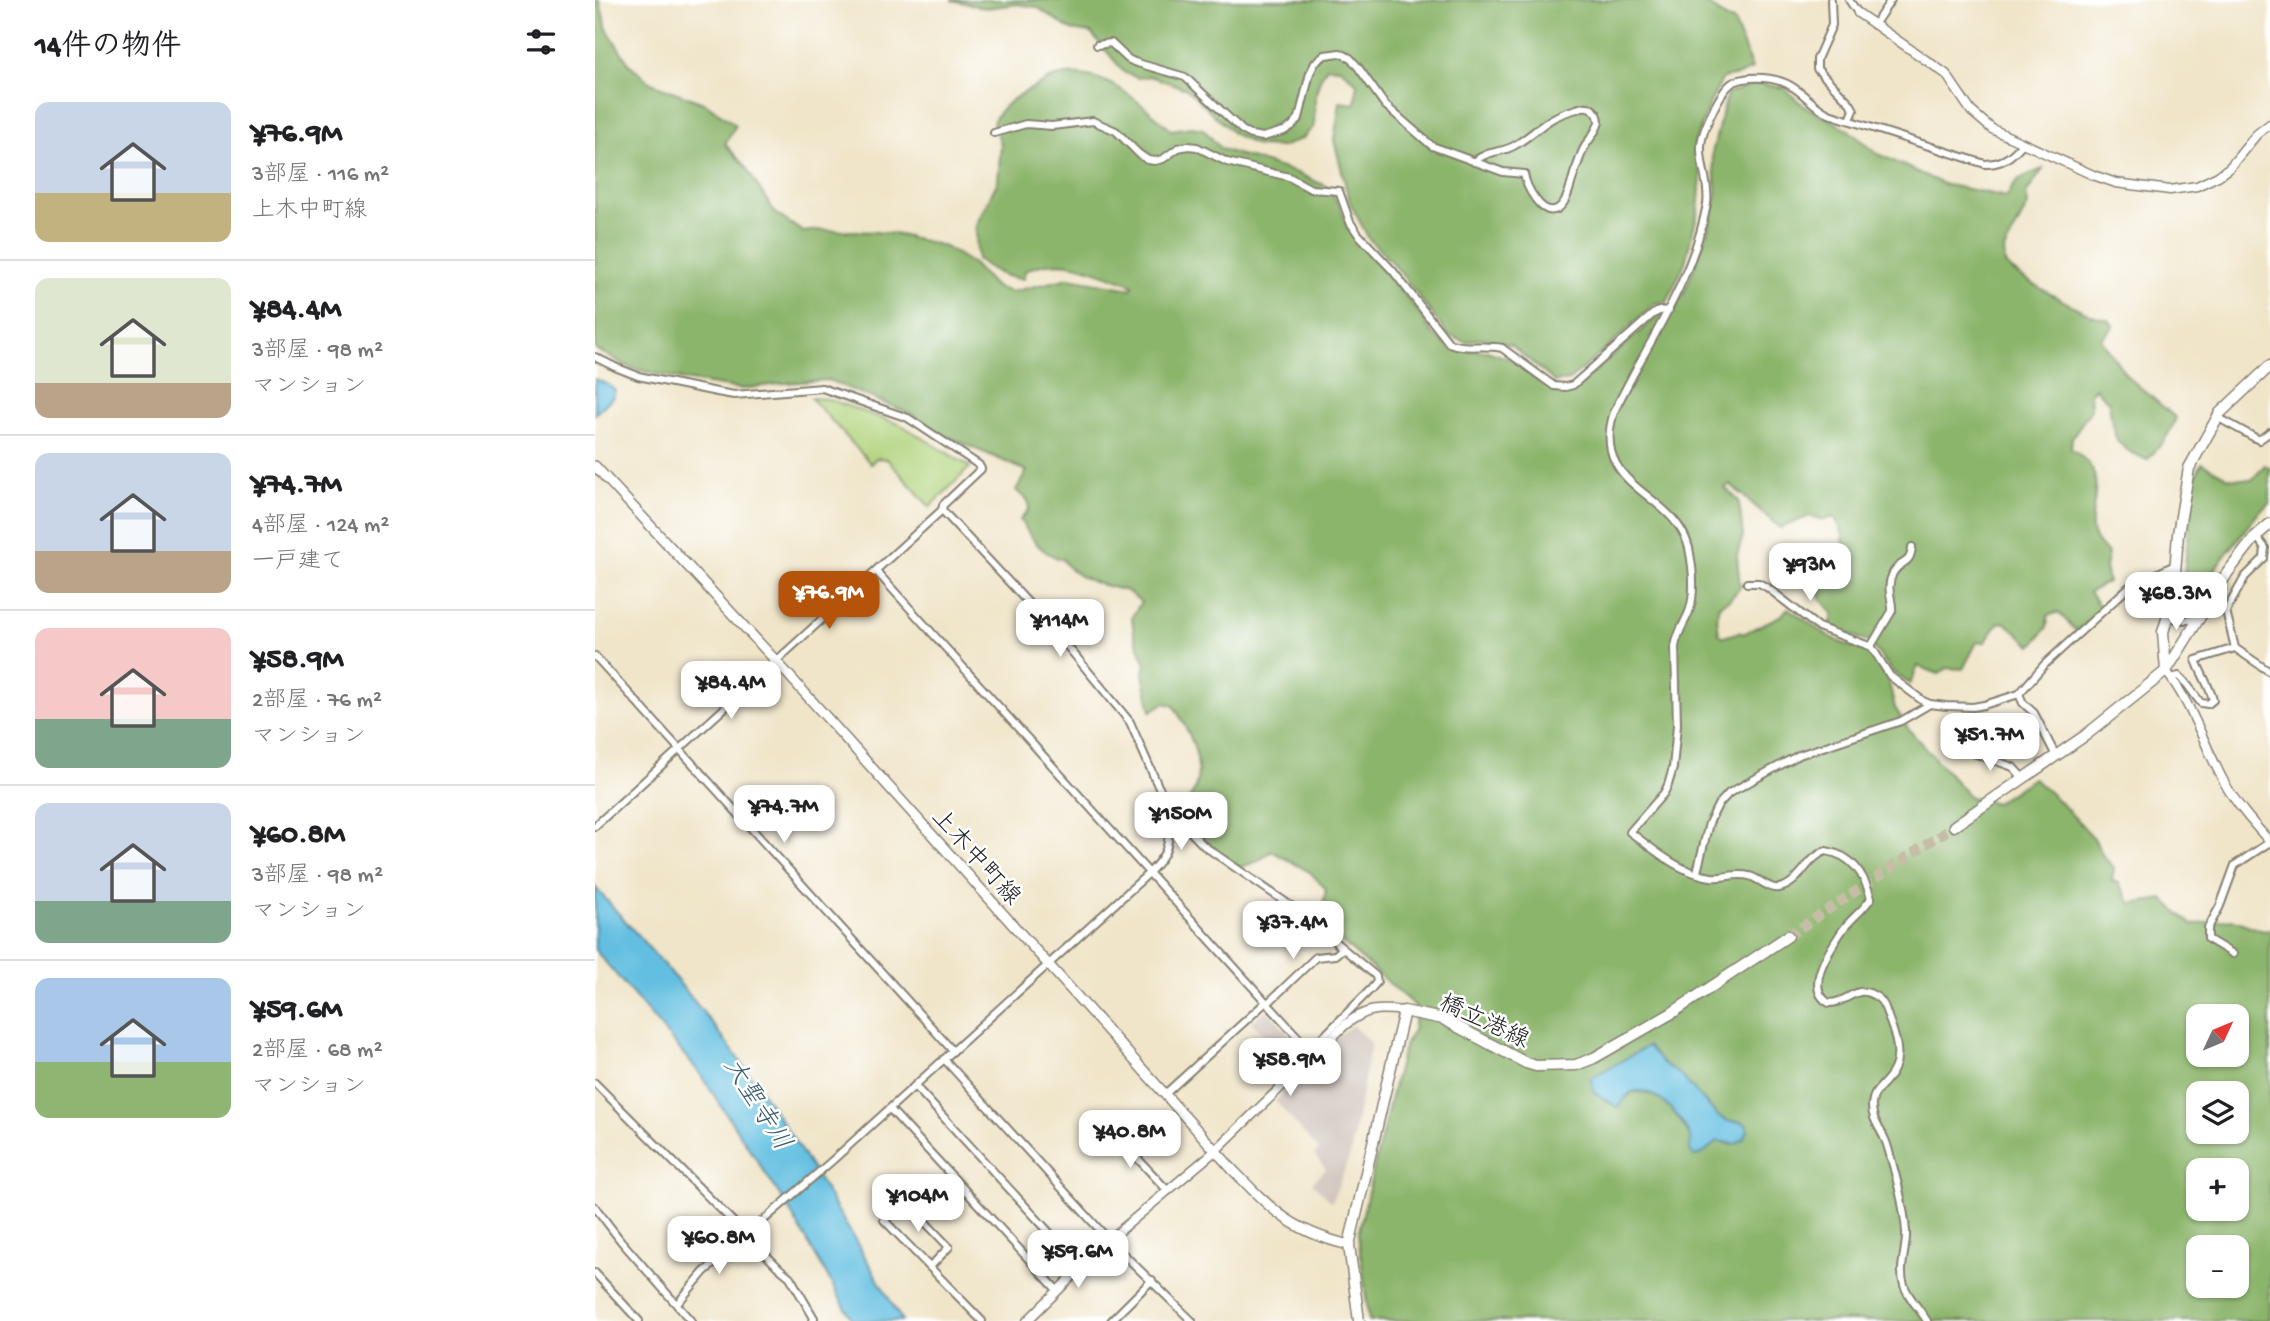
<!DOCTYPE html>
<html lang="ja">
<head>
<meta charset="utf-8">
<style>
	:root { --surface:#fff; --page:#f6f6f6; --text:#202124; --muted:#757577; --line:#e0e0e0; --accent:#b45309 }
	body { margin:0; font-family:"Gochi Hand","Klee One",sans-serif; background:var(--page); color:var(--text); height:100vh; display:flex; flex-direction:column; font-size:26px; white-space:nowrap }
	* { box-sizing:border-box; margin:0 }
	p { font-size:23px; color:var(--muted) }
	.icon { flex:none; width:38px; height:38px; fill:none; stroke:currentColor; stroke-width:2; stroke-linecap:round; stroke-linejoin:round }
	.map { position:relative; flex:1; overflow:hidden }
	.side { display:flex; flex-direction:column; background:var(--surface); width:595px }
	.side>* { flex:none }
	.needle { width:46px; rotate:46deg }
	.tools { position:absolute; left:1591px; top:1004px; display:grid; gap:14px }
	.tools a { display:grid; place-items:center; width:63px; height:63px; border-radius:14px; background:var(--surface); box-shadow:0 2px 5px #0004; font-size:35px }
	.price { position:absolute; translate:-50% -60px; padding:0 16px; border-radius:14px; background:#fff; color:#222; font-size:23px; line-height:46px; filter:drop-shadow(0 2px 4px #0008) }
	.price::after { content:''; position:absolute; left:50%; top:42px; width:21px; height:16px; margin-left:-10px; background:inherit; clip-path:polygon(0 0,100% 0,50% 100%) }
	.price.current { background:var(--accent); color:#fff }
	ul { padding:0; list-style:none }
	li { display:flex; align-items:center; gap:21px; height:175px; padding:0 35px }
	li+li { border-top:2px solid var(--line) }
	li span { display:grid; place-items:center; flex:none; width:196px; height:140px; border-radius:14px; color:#555 }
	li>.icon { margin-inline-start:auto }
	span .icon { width:84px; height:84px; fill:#fffc; stroke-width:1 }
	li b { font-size:30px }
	h2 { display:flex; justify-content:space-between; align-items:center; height:84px; padding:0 35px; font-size:30px }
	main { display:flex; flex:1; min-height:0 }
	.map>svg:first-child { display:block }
	.industrial { fill:#cec2b9 }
	.green { fill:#b1d37c; stroke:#66784c; stroke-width:2 }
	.forest { fill:#8cb56c; stroke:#546844; stroke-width:2; fill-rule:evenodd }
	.water { fill:#63bfe1; stroke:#406e7e; stroke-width:2 }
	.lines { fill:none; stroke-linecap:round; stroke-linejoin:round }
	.primary-tunnel { stroke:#c6bda6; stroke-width:10; stroke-dasharray:10 5; stroke-linecap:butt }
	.minor-casing { stroke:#868072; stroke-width:10 }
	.tertiary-casing { stroke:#868072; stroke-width:11 }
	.secondary-casing { stroke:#868072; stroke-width:12 }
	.primary-casing { stroke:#868072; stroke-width:13 }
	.minor { stroke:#fff; stroke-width:6 }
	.tertiary { stroke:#fff; stroke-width:8 }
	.secondary { stroke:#fff; stroke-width:9 }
	.primary { stroke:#fff; stroke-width:10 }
	.labels { text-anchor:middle; stroke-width:5; stroke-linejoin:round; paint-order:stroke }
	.street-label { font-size:24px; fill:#1c1c1c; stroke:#fff }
	.water-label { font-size:26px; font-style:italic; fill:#385d6b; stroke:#fff }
</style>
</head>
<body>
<main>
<section class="side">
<h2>14件の物件<svg class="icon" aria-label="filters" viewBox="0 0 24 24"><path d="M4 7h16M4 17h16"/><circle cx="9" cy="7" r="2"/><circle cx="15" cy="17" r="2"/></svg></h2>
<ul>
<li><span style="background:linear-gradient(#c9d6e8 65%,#c2b280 0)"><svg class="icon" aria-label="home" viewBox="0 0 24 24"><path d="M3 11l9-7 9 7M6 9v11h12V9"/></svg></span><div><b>¥76.9M</b><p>3部屋 · 116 m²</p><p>上木中町線</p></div></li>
<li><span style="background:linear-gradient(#dfe7d0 75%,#b9a48a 0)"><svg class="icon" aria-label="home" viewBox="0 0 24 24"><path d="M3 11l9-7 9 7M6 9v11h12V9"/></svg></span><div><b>¥84.4M</b><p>3部屋 · 98 m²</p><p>マンション</p></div></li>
<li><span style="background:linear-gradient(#c9d6e8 70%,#b9a48a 0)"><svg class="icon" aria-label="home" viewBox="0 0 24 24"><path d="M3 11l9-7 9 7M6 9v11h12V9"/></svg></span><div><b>¥74.7M</b><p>4部屋 · 124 m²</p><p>一戸建て</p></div></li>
<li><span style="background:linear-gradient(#f6c9c9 65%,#7fa58c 0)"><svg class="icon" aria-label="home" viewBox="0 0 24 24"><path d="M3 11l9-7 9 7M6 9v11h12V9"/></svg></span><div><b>¥58.9M</b><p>2部屋 · 76 m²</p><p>マンション</p></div></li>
<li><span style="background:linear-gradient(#c9d6e8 70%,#7fa58c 0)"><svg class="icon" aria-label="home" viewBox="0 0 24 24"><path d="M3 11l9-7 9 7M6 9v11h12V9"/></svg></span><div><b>¥60.8M</b><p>3部屋 · 98 m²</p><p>マンション</p></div></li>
<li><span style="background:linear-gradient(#a9c7e8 60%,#8fb573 0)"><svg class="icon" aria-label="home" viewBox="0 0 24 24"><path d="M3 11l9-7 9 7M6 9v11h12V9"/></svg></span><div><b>¥59.6M</b><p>2部屋 · 68 m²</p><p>マンション</p></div></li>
</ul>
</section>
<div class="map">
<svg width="1675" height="1321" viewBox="0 0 1675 1321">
	<rect width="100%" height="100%" fill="#fff"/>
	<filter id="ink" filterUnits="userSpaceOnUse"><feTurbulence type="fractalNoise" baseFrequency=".0143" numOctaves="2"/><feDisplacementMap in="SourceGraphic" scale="14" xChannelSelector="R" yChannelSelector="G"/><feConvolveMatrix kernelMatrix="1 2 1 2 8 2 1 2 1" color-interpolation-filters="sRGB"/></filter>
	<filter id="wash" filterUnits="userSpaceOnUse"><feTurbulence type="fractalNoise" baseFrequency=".00686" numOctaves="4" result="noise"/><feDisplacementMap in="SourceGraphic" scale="28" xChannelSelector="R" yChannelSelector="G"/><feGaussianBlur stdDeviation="1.57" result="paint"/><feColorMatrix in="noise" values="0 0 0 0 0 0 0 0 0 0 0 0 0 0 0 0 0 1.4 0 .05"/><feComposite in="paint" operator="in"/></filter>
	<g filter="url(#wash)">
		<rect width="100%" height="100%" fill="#f0e5c9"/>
		<g class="industrial">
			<path d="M671 1009 710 1051 685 1080 665 1059 670 1055 666 1051 675 1042 656 1022Z"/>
			<path d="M757 1025 776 1043 755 1155 737 1202 717 1183 731 1169 719 1155 724 1150 680 1101 743 1036Z"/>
		</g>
		<path class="green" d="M216 398 233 399 306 425 375 467 335 507 292 459 281 458 276 464Z"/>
		<g class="forest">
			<path d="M0 0H4L12 29 34 64 56 83 111 104 141 125 130 144 150 166 180 213 208 232 225 230 279 232 301 234 337 243 350 247 378 264 400 287 416 292 474 278 536 289 538 285C504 272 465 252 430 271L428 279C408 277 397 271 382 259L381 225 403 181 406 144 398 122C408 104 420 97 438 88 445 85 451 80 458 78 505 62 545 103 576 130L596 127 608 129 626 149 702 173 733 187 745 206 753 230 791 272 823 311 837 333 857 350 892 351 922 361 937 377 973 395 1060 318 1079 309 1090 291 1112 233 1122 193 1117 153 1132 94 1161 83 1189 88 1209 106 1251 128 1281 153 1348 184 1412 197C1419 179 1430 176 1448 169L1431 194 1433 205 1409 250 1410 264C1420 276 1499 320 1512 319L1519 326 1506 339 1532 376 1581 418C1575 435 1564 447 1552 460L1533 451 1522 441 1517 424 1514 402 1500 388 1495 393 1496 410 1477 437 1476 449C1487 456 1498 465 1500 479 1504 506 1483 532 1513 553L1510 567 1513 582 1494 592 1507 610 1481 631 1463 612 1453 616 1452 627 1437 646 1411 623 1404 622 1390 642H1382L1368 669 1352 668 1344 674 1323 666 1315 684 1299 673 1274 642 1235 627 1238 614 1226 599 1225 589 1217 580C1239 558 1262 550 1239 517L1229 520 1215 516 1185 528 1135 484 1130 488 1143 500 1145 510 1148 536 1142 555 1145 588 1134 600 1124 605 1122 617 1124 634 1129 637 1144 632 1148 634 1187 615 1193 608 1230 634 1247 643 1274 652 1292 675 1300 708 1314 730 1375 797 1401 803 1438 778 1466 803 1499 838 1508 856 1519 868 1517 881 1524 883 1536 904 1568 899 1597 925 1637 919 1668 931 1675 929V1319L1666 1321H774L763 1234 800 1080 810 1044 818 1031 821 1007 739 935V919L728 905 731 889 715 872 677 851 663 861 643 868 613 844 583 811C588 805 597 797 600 789 610 759 593 729 578 705L569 703 556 711 548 674 551 665 539 634 537 617 546 602 532 591 501 583 485 576 473 567 467 559C446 554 436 538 425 520L434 509 433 501 421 490 432 471 351 436 316 414 233 380 190 383 146 389 89 380 36 368 0 349ZM1603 1017H1642V1055H1603ZM1053 1046 1065 1061 1084 1074 1124 1117 1133 1121 1148 1122 1137 1145 1123 1140 1107 1154C1088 1129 1076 1090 1038 1092L1020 1106 999 1092 996 1078ZM1603 1094H1642V1132H1603ZM1603 1171H1642V1209H1603ZM1603 1248H1642V1286H1603Z"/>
			<path d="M356 0H1100L1117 7 1132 19 1139 21 1157 69 1144 75 1128 78 1116 101 1099 144 1106 176 1103 211 1090 263 1072 302 1060 303 1018 343 974 380 960 382 916 345 887 338 871 342 854 336 801 267 774 239 755 203 739 140 745 102 760 104 762 83 745 68 732 67C719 85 720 104 719 126L708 138 687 147 662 146 639 134 592 89 555 76 543 78 530 73 496 33 476 30 442 7 422 4 391 8Z"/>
			<path d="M1607 463 1634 478 1657 480 1670 465 1675 468V503L1665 511 1594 602 1586 601 1600 477Z"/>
		</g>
		<g class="water">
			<path d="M0 379 14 385 20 391 18 397 0 414Z"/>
			<path d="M0 887C46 939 93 990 134 1046 199 1133 253 1227 307 1321H258L192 1206 103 1071 0 950Z"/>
			<path d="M1053 1046 1065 1061 1084 1074 1124 1117 1133 1121 1148 1122 1152 1125 1153 1131 1149 1138 1141 1144 1123 1141 1107 1154 1099 1156 1095 1151C1095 1145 1097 1140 1094 1135 1088 1118 1054 1080 1034 1094 1029 1097 1028 1103 1023 1107L999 1092 996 1078Z"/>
		</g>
	</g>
	<g filter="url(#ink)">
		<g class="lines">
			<path class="primary-tunnel" d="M1193 936 1359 826"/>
			<defs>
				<g id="minor">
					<path d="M1236 0 1237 25 1222 59V69L1255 103 1259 110 1255 120"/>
					<path d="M1254 0 1263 13"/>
					<path d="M1279 25 1296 0"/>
					<path d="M502 45 516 43 533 59 539 62 590 77 647 130 656 135 668 137 689 131 697 126 704 118 715 73 720 63 730 55 745 53 755 58 763 67 790 105 837 146 908 172 929 174C931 186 946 217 962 209 973 203 976 182 980 171 983 164 985 157 988 150 992 141 1002 132 1004 122 1004 117 1002 112 997 109 992 105 987 107 982 109 951 117 947 128 922 144 908 154 893 149 879 162"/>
					<path d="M399 133 431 124 457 126 498 121 521 131 544 154 553 160 560 161 568 159 583 148 593 146 602 147 632 162 694 177 716 189 744 191 755 222 763 234 798 271 854 343C870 350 889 344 907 348L959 386 970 387 978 385 1058 314 1064 311 1074 310"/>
					<path d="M0 357 20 367 43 376 122 392 139 395 227 388 313 418 384 465 386 469 348 505 347 510 0 826"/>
					<path d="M1622 417 1664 440 1675 432"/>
					<path d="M347 510 464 636 535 722 563 786 583 819 609 846 702 910 781 976 782 982 776 989 726 1039 724 1050"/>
					<path d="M1661 536 1670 548 1669 558 1650 577 1631 611 1640 648 1675 672"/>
					<path d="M1317 547C1315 567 1306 559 1298 573 1290 589 1298 598 1297 611L1276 646 1295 676 1328 701 1335 704 1351 706 1378 707 1389 705 1424 694 1449 665 1534 587 1580 565"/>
					<path d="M281 571 719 1055"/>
					<path d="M1152 583H1164L1173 588 1223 627 1277 647"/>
					<path d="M1575 612 1578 618 1591 620 1603 619"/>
					<path d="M0 656 358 1051"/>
					<path d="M1576 678 1584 676C1593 683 1598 694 1606 703L1613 704 1618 700C1615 687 1606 674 1601 660L1640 648"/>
					<path d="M1424 694 1428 703 1439 713 1461 756"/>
					<path d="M1373 751 1418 767 1428 778"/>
					<path d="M1102 872 1114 823 1123 805 1134 793 1204 755 1306 721 1335 704"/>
					<path d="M1638 954 1613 939V928L1625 906 1640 865 1675 842"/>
					<path d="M673 1003 721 957 740 955 747 949"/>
					<path d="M349 1059 514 1240 597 1321"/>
					<path d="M0 1083 184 1268 195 1277 219 1318 218 1321"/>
					<path d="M320 1086 486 1267"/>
					<path d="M569 1095 671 1002"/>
					<path d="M295 1109 462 1290"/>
					<path d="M516 1130 573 1191"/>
					<path d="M0 1207 26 1241 96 1321"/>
					<path d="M335 1267 354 1247 311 1202H309L289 1220 387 1321"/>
					<path d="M0 1273 44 1321"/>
					<path d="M82 1304 109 1272 239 1159 554 873C581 845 569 842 578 810"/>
					<path d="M516 1321 557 1280"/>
					<path d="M1332 1321C1325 1309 1313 1298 1309 1285 1303 1269 1312 1249 1311 1232 1309 1204 1301 1175 1293 1148 1289 1131 1276 1122 1277 1104 1278 1093 1284 1089 1291 1081 1308 1064 1303 1043 1295 1022 1291 1013 1291 1004 1283 998 1261 981 1254 1004 1234 1003 1208 988 1235 949 1247 931 1255 919 1268 911 1276 898 1269 874 1257 855 1231 851 1212 857 1204 885 1184 888 1174 890 1164 878 1154 876 1141 872 1128 879 1116 877 1083 872 1061 851 1035 832L1069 793 1073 785 1078 768 1082 725 1080 647C1082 633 1089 624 1094 612 1101 592 1098 568 1094 548 1080 491 994 489 1019 412 1052 342 1097 284 1112 204 1115 184 1105 167 1106 147 1106 132 1126 88 1139 82 1155 75 1181 77 1196 86 1210 94 1219 107 1234 114L1390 164C1408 164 1417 156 1428 143"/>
				</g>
				<g id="tertiary">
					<path d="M1263 13 1351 74 1376 111 1397 129 1498 175 1521 183 1575 190 1602 186 1623 176 1635 167 1662 134 1675 124"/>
					<path d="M1571 671C1597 704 1609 745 1629 782 1641 804 1658 823 1675 842"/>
					<path d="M432 1321 514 1240 620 1151 750 1025C771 1008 783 1008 809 1011"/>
				</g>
				<path id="secondary" d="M0 466 181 661 637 1169C677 1210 696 1231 754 1245"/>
				<g id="primary">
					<path d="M1571 671 1568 632 1578 599 1583 534 1594 468 1625 413 1675 366"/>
					<path d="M1359 826 1491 735 1571 671 1633 572 1661 536 1675 524"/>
					<path d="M764 1321 754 1245 809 1011 848 1019 931 1063 941 1066 981 1065 999 1058 1077 1013 1193 936"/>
				</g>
			</defs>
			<use href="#minor" class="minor-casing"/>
			<use href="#tertiary" class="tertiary-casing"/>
			<use href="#secondary" class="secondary-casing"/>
			<use href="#primary" class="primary-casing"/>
			<use href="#minor" class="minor"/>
			<use href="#tertiary" class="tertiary"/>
			<use href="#secondary" class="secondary"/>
			<use href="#primary" class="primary"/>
		</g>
	</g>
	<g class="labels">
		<g class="street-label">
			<text transform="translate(382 856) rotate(48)" y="8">上木中町線</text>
			<text transform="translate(890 1020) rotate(25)" y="8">橋立港線</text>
		</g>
		<g class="water-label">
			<text transform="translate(164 1103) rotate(58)" y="9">大聖寺川</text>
		</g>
	</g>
</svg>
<div class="tools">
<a><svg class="needle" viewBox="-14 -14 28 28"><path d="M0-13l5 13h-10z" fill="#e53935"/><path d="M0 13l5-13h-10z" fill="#757577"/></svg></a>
<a><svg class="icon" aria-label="layers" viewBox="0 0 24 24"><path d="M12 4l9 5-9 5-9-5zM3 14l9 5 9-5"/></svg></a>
<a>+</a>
<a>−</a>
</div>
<b class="price" style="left:1215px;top:603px">¥93M</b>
<b class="price current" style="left:234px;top:631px">¥76.9M</b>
<b class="price" style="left:1581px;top:632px">¥68.3M</b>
<b class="price" style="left:465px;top:659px">¥114M</b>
<b class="price" style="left:136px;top:721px">¥84.4M</b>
<b class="price" style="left:1395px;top:773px">¥51.7M</b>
<b class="price" style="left:189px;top:845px">¥74.7M</b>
<b class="price" style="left:586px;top:852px">¥150M</b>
<b class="price" style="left:698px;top:961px">¥37.4M</b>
<b class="price" style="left:695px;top:1098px">¥58.9M</b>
<b class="price" style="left:535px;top:1170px">¥40.8M</b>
<b class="price" style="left:323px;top:1234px">¥104M</b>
<b class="price" style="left:124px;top:1276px">¥60.8M</b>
<b class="price" style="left:483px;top:1290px">¥59.6M</b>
</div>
</main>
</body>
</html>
